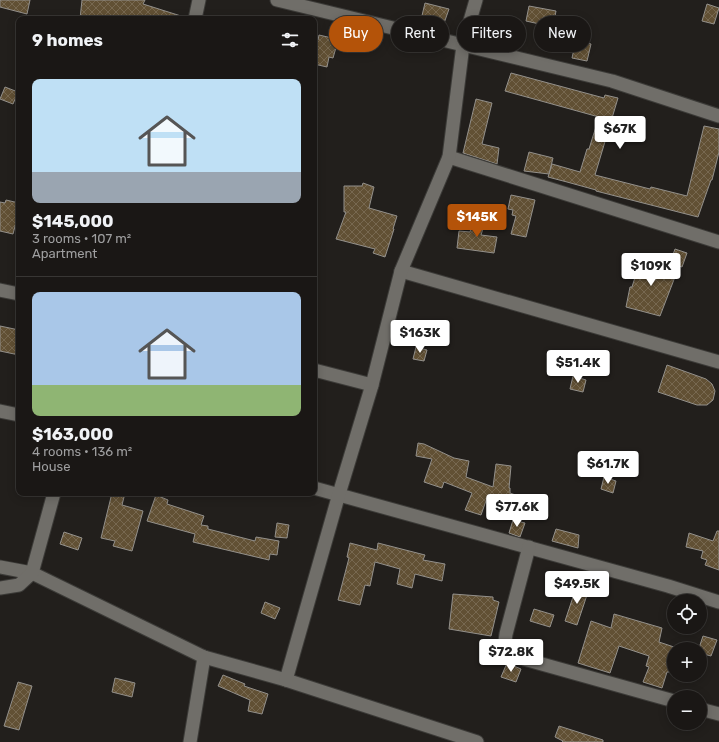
<!DOCTYPE html>
<html lang="en">
<head>
<meta charset="utf-8">
<style>
	:root { --surface:#1a1715; --page:#272422; --text:#f1f3f6; --muted:#9f9fa0; --line:#383634; --accent:#b45309 }
	body { margin:0; font-family:Rubik,sans-serif; background:var(--page); color:var(--text); height:100vh; display:flex; flex-direction:column; font-size:15px; white-space:nowrap }
	* { box-sizing:border-box; margin:0 }
	p { font-size:13px; color:var(--muted) }
	.icon { flex:none; width:22px; height:22px; fill:none; stroke:currentColor; stroke-width:2; stroke-linecap:round; stroke-linejoin:round }
	.map { position:relative; flex:1; overflow:hidden }
	.sheet { position:absolute; left:16px; top:16px; width:301px; height:480px; display:flex; flex-direction:column; background:var(--surface); border-radius:8px; box-shadow:0 2px 10px #0003,0 0 0 1px var(--line) }
	.sheet>* { flex:none }
	.banner { position:absolute; left:329px; top:16px; width:330px; height:36px; display:flex; gap:8px }
	.tools { position:absolute; left:667px; top:594px; display:grid; gap:8px }
	.tools a { display:grid; place-items:center; width:40px; height:40px; border-radius:50%; background:var(--surface); box-shadow:0 2px 10px #0003,0 0 0 1px var(--line); font-size:20px }
	.price { position:absolute; translate:-50% -34px; padding:0 9px; border-radius:4px; background:#fff; color:#222; font-size:13px; line-height:26px; filter:drop-shadow(0 1px 2px #0008) }
	.price::after { content:''; position:absolute; left:50%; top:24px; width:12px; height:9px; margin-left:-6px; background:inherit; clip-path:polygon(0 0,100% 0,50% 100%) }
	.price.on { background:var(--accent); color:#fff }
	ul { padding:0; list-style:none }
	li { display:grid; align-content:center; gap:8px; height:212px; padding:0 16px }
	li+li { border-top:1px solid var(--line) }
	li span { display:grid; place-items:center; height:124px; border-radius:8px; color:#555 }
	li>.icon { margin-inline-start:auto }
	span .icon { width:72px; height:72px; fill:#fffc; stroke-width:1 }
	li b { font-size:17px }
	h2 { display:flex; justify-content:space-between; align-items:center; height:48px; padding:0 16px; font-size:17px }
	.chip { padding:0 14px; border-radius:18px; background:var(--surface); box-shadow:0 2px 10px #0003,0 0 0 1px var(--line); font-size:14px; line-height:36px }
	.chip.on { background:var(--accent); color:#fff }
	.map>svg:first-child { display:block }
	.building { fill:url(#building-cross-hatch); stroke:#93908b }
	.lines { fill:none; stroke-linecap:round; stroke-linejoin:round }
	.street-casing { stroke:#3c3b38; stroke-width:15 }
	.street { stroke:#706e69; stroke-width:13 }
</style>
</head>
<body>
<div class="map">
<svg width="719" height="742" viewBox="0 0 719 742">
	<defs>
		<pattern id="building-cross-hatch" width="8" height="8" patternUnits="userSpaceOnUse"><rect width="8" height="8" fill="#615034"/><path d="M0 0l8 8M0 8l8-8" fill="none" stroke="#776850"/></pattern>
	</defs>
	<rect width="100%" height="100%" fill="#221f1c"/>
	<g class="building">
		<path d="M0 0H30L27 14 0 7Z"/>
		<path d="M82 0H145L143 4 181 16V19H80Z"/>
		<path d="M425 3 449 9 442 29 420 24Z"/>
		<path d="M707 4 719 8 714 24 702 21Z"/>
		<path d="M529 6 556 11 553 27 526 21Z"/>
		<path d="M319 35 332 38 331 42 337 44 333 58 329 57 327 67 314 64V39L318 40Z"/>
		<path d="M576 40 591 44 587 61 572 58Z"/>
		<path d="M511 73 604 98 605 95 618 98 595 175 650 189 651 187 687 196 704 126 719 129V152L712 180H711L698 217 596 191V190L567 182 548 177 552 164 580 172 587 149H589L599 117 505 91Z"/>
		<path d="M5 87 18 92 13 104 0 99Z"/>
		<path d="M476 99 492 103 482 144 499 148 497 164 463 153Z"/>
		<path d="M529 152 553 158 549 174 524 171Z"/>
		<path d="M363 183 374 187 369 208 397 216 393 229H394L385 257 373 253 375 249 336 239 346 212H344V186H362Z"/>
		<path d="M511 195 535 200 526 237 511 234 516 216 512 215 513 210 508 209Z"/>
		<path d="M6 200 19 203V211L13 234 0 231V202L5 203Z"/>
		<path d="M475 214 485 217V222L481 235 497 237 494 253 457 248 459 231 470 232Z"/>
		<path d="M675 249 687 253 682 267 670 263Z"/>
		<path d="M641 258 678 269 660 316 626 307 630 287H632Z"/>
		<path d="M0 326 19 330V355L0 351Z"/>
		<path d="M416 347 427 350 424 361 413 359Z"/>
		<path d="M559 354 579 359 576 371 556 366Z"/>
		<path d="M667 365 706 379 712 384 715 391 713 400 707 405H697L658 392Z"/>
		<path d="M573 376 586 380 583 392 570 389Z"/>
		<path d="M418 443 424 444 454 458 469 461 466 477 493 487 496 464 511 466 509 488H510V493L521 497 520 501 487 498 481 515 465 510 472 493 444 482 442 488 424 482 432 459 416 456Z"/>
		<path d="M604 477 616 481 613 493 601 489Z"/>
		<path d="M112 493H125L122 505 143 511 132 551 113 546 115 541 101 538Z"/>
		<path d="M156 495 168 500 167 504 204 516 201 525 208 526V529L255 541 256 537 279 541 277 555 270 554 269 560 193 542 195 534 147 521Z"/>
		<path d="M513 520 525 523 520 537 509 533Z"/>
		<path d="M277 523 289 525 287 538 275 537Z"/>
		<path d="M556 529 579 535 578 548 552 541Z"/>
		<path d="M717 531H719V570L705 565 707 560 701 558 703 551 686 547 689 533 713 541Z"/>
		<path d="M64 532 82 538 78 550 60 544Z"/>
		<path d="M350 543 377 550 378 543 425 555 423 560 445 564 442 581 415 574 412 588 397 584 400 569 375 562 370 586 365 585 360 605 338 600 349 558 347 557Z"/>
		<path d="M577 585 589 589 577 625 565 621Z"/>
		<path d="M453 594 493 597V600L499 602 491 636 449 629Z"/>
		<path d="M265 602 280 608 275 619 261 613Z"/>
		<path d="M534 609 554 615 550 627 530 621Z"/>
		<path d="M614 614 662 628 659 642 674 647V668L670 667 669 672H667L662 688 643 682 649 667 646 666 649 656 619 646 610 673 578 663 591 621 611 628Z"/>
		<path d="M703 636 717 640 711 656 700 653V645Z"/>
		<path d="M507 663 521 669 516 682 501 677Z"/>
		<path d="M223 675 245 684 244 686 268 694 262 714 248 711 250 700 218 686Z"/>
		<path d="M115 678 135 683 132 697 112 692Z"/>
		<path d="M18 682 32 686 19 730 4 726Z"/>
		<path d="M559 726 603 740V742H562L563 741 555 737Z"/>
	</g>
	<g class="lines">
		<defs>
			<g id="street">
				<path d="M277 0 612 81 719 116"/>
				<path d="M195 19 199 0"/>
				<path d="M449 157 719 242"/>
				<path d="M401 271 719 362"/>
				<path d="M0 290 19 294"/>
				<path d="M314 370 372 385"/>
				<path d="M0 411 19 415"/>
				<path d="M314 488 668 586 719 602"/>
				<path d="M529 547 506 634 504 649 510 654 524 659 674 701"/>
				<path d="M0 567 32 573 204 657 286 680 477 742"/>
				<path d="M0 588 19 585 32 573 54 493"/>
				<path d="M286 680 339 494 372 385 401 271 449 157 463 45 476 0"/>
				<path d="M700 709 719 714"/>
				<path d="M190 742 204 657"/>
			</g>
		</defs>
		<use href="#street" class="street-casing"/>
		<use href="#street" class="street"/>
	</g>
</svg>
<div class="tools">
<a><svg class="icon" aria-label="locate" viewBox="0 0 24 24"><circle cx="12" cy="12" r="6"/><path d="M12 2v4M12 18v4M2 12h4M18 12h4"/></svg></a>
<a>+</a>
<a>−</a>
</div>
<b class="price" style="left:620px;top:150px">$67K</b>
<b class="price on" style="left:477px;top:238px">$145K</b>
<b class="price" style="left:651px;top:287px">$109K</b>
<b class="price" style="left:420px;top:354px">$163K</b>
<b class="price" style="left:578px;top:384px">$51.4K</b>
<b class="price" style="left:608px;top:485px">$61.7K</b>
<b class="price" style="left:517px;top:528px">$77.6K</b>
<b class="price" style="left:577px;top:605px">$49.5K</b>
<b class="price" style="left:511px;top:673px">$72.8K</b>
<div class="banner">
<a class="chip on">Buy</a>
<a class="chip">Rent</a>
<a class="chip">Filters</a>
<a class="chip">New</a>
</div>
<section class="sheet">
<h2>9 homes<svg class="icon" aria-label="filters" viewBox="0 0 24 24"><path d="M4 7h16M4 17h16"/><circle cx="9" cy="7" r="2"/><circle cx="15" cy="17" r="2"/></svg></h2>
<ul>
<li><span style="background:linear-gradient(#bfe0f5 75%,#9aa5b1 0)"><svg class="icon" aria-label="home" viewBox="0 0 24 24"><path d="M3 11l9-7 9 7M6 9v11h12V9"/></svg></span><div><b>$145,000</b><p>3 rooms · 107 m²</p><p>Apartment</p></div></li>
<li><span style="background:linear-gradient(#a9c7e8 75%,#8fb573 0)"><svg class="icon" aria-label="home" viewBox="0 0 24 24"><path d="M3 11l9-7 9 7M6 9v11h12V9"/></svg></span><div><b>$163,000</b><p>4 rooms · 136 m²</p><p>House</p></div></li>
</ul>
</section>
</div>
</body>
</html>
